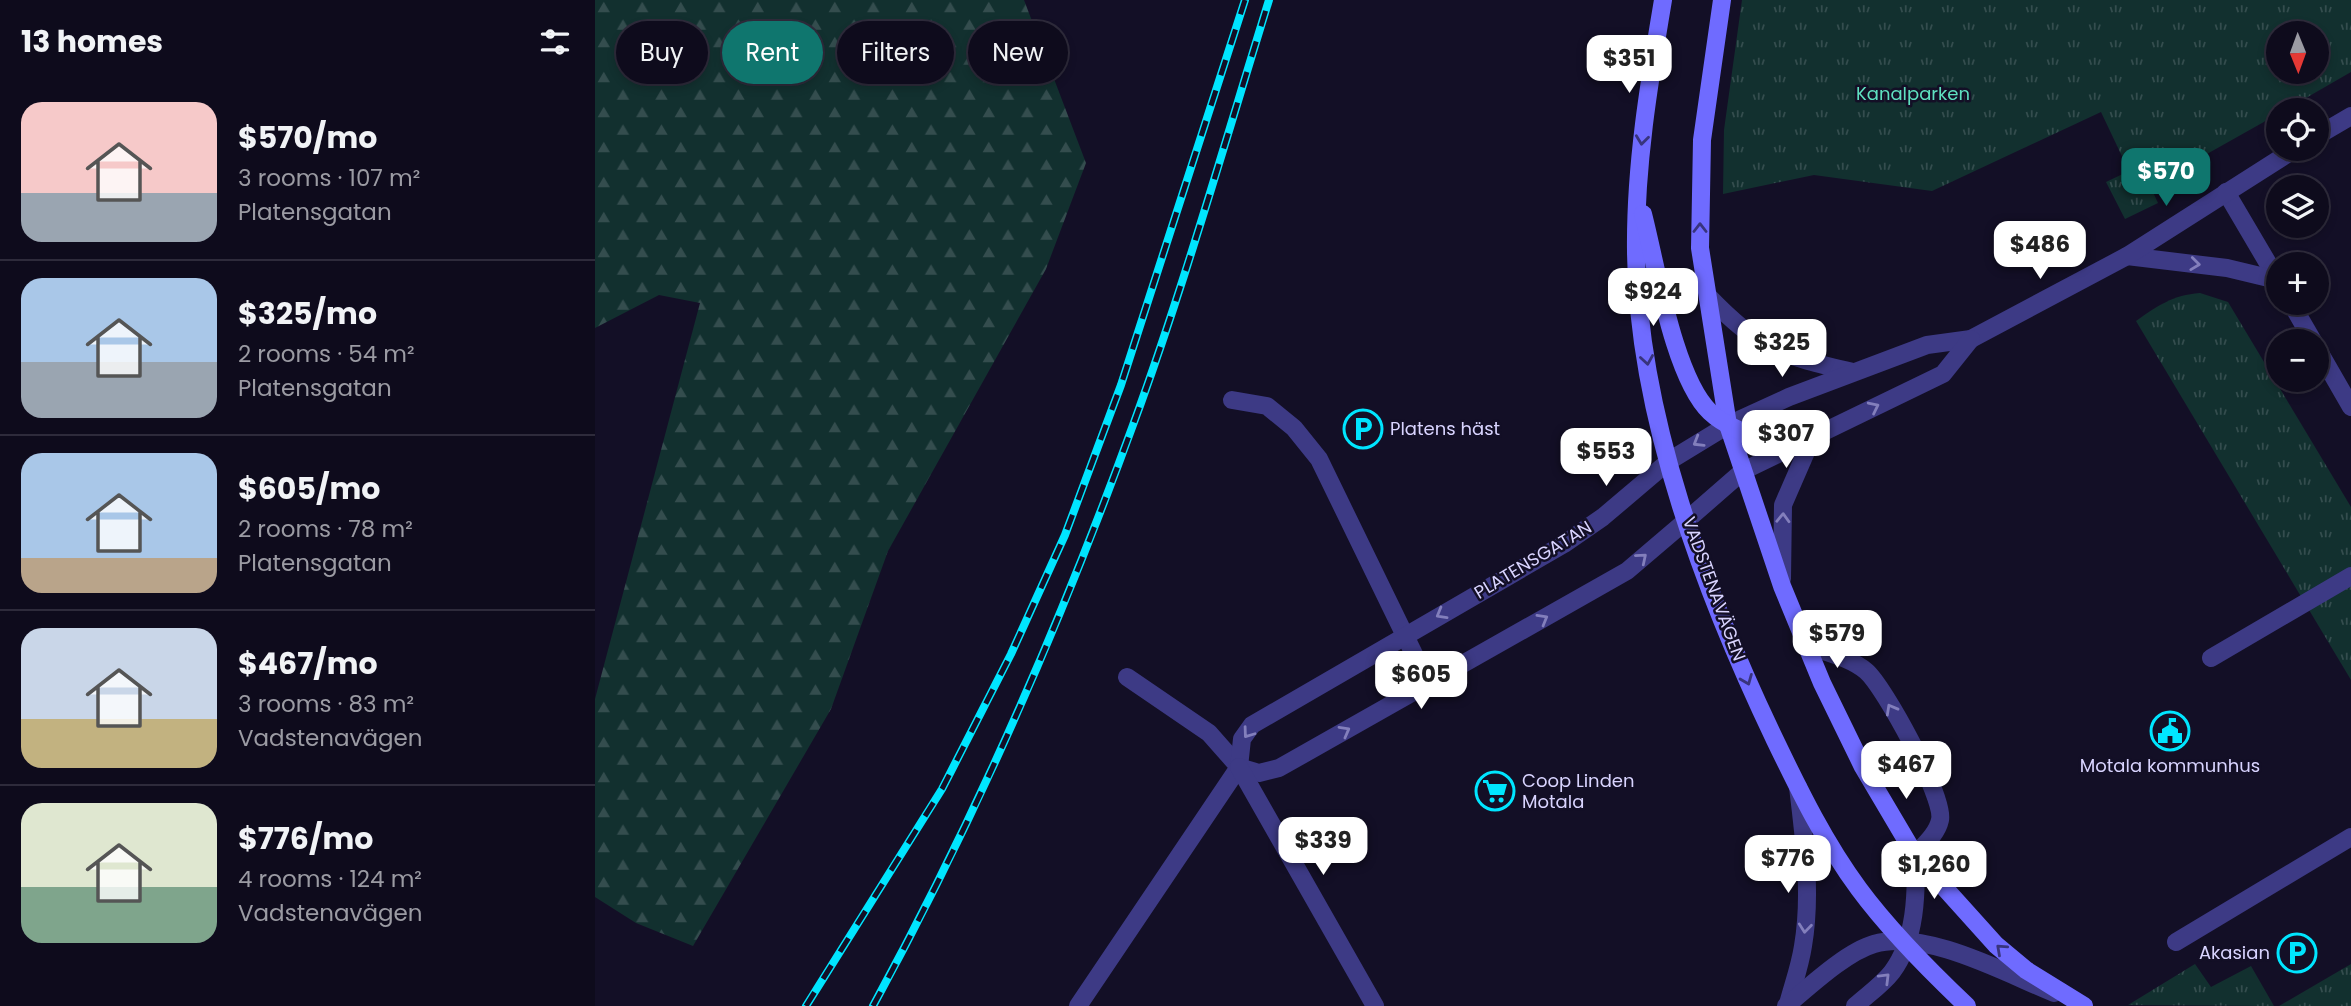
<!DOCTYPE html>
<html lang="en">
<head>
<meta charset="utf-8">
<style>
	:root { --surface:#0e0b1c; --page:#1c1929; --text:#f1f3f6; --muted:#9b9ba3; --line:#2e2b3b; --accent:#0f766e }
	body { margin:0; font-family:Poppins,sans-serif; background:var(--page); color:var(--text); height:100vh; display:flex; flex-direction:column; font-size:26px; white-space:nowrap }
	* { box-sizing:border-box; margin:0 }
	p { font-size:23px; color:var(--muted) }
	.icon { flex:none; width:38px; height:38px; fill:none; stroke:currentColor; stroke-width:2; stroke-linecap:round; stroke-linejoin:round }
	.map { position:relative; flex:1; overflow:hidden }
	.drawer { display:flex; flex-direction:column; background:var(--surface); width:595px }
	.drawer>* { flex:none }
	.guide { position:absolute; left:21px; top:21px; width:665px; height:63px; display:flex; gap:14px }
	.needle { width:46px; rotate:179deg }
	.fabs { position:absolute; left:1671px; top:21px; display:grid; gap:14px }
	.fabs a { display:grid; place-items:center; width:63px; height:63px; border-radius:50%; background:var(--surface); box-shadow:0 4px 10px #0003,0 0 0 2px var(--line); font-size:35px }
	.price { position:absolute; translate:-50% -60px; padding:0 16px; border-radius:14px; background:#fff; color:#222; font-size:23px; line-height:46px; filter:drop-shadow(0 2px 4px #0008) }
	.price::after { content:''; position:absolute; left:50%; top:42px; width:21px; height:16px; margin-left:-10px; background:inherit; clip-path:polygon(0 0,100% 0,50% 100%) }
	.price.current { background:var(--accent); color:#fff }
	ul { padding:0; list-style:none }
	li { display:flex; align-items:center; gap:21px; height:175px; padding:0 21px }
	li+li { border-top:2px solid var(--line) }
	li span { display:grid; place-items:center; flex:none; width:196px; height:140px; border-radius:21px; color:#555 }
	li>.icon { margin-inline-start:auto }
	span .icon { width:84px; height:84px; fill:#fffc; stroke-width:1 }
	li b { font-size:30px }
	h2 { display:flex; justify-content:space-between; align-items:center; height:84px; padding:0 21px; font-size:30px }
	.tag { padding:0 24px; border-radius:32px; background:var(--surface); box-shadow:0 4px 10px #0003,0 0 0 2px var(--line); font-size:24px; line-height:63px }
	.tag.current { background:var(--accent); color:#fff }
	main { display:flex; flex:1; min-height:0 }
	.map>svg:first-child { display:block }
	.grass { fill:url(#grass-tufts); fill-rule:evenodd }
	.forest { fill:url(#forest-firs) }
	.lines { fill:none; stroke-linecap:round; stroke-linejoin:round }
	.service { stroke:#3d3a85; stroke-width:18 }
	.minor { stroke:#3d3a85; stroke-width:18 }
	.tertiary { stroke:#3d3a85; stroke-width:18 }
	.secondary { stroke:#6f6bff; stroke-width:18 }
	.rail-casing { stroke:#00e5ff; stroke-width:8 }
	.rail { stroke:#130f26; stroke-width:5; stroke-dasharray:16; stroke-linecap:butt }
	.oneway { stroke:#38347d }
	.oneway2 { stroke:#837fbc }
	.labels { text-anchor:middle; stroke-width:5; stroke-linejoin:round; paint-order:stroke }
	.park-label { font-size:18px; fill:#5fe0c0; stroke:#130f26 }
	.poi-label { font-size:18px; fill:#d9d4ff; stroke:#130f26; text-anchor:start }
	.street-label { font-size:18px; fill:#d9d4ff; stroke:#130f26 }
</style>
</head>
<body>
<main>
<section class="drawer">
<h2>13 homes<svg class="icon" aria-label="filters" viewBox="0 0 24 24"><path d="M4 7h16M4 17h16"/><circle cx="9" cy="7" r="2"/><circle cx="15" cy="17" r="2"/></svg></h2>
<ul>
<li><span style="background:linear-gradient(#f6c9c9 65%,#9aa5b1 0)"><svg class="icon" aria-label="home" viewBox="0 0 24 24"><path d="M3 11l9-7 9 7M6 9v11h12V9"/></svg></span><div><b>$570/mo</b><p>3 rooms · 107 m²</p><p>Platensgatan</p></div></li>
<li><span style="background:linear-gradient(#a9c7e8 60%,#9aa5b1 0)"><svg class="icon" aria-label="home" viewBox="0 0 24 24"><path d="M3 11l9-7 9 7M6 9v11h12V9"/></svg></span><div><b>$325/mo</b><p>2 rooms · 54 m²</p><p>Platensgatan</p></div></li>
<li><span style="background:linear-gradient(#a9c7e8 75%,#b9a48a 0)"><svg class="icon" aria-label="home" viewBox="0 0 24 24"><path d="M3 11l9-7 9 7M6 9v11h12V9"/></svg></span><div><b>$605/mo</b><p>2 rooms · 78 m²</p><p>Platensgatan</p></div></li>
<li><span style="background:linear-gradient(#c9d6e8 65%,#c2b280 0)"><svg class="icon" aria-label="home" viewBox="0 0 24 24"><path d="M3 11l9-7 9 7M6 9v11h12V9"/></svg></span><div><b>$467/mo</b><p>3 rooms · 83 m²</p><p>Vadstenavägen</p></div></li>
<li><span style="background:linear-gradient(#dfe7d0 60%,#7fa58c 0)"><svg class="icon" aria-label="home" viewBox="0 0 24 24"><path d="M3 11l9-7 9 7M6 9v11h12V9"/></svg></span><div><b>$776/mo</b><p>4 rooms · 124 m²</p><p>Vadstenavägen</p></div></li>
</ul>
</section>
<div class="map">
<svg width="1756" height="1006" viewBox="0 0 1756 1006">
	<defs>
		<pattern id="grass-tufts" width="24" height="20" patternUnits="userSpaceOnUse" patternTransform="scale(1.75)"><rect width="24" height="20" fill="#12302f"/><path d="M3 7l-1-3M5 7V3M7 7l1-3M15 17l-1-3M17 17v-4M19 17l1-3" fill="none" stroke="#344d4e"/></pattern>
		<pattern id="forest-firs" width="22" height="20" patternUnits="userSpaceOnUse" patternTransform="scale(1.75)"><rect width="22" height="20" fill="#12302f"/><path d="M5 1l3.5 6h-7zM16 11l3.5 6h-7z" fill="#344d4e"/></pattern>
	</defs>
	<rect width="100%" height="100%" fill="#130f26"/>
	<g class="grass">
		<path d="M1147 0H1756V72L1690 110H1684L1683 114 1555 186 1563 203 1530 219 1511 182 1534 171 1506 112 1337 191 1219 175 1128 194 1129 130ZM1684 33H1722V72H1684Z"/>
		<path d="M1605 293 1633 302 1756 507V680L1541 321C1562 306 1578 295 1605 293Z"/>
		<path d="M1600 964 1616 987 1656 966 1679 1006 1533 1005Z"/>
		<path d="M1756 964V1006H1684Z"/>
	</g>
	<path class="forest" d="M0 0H429L491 163 451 269 293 551 236 709 98 946 41 923 0 897V699L105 303 64 295 0 328Z"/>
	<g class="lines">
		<g class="service">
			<path d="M637 400 672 406 699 428 724 459 834 685"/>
			<path d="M1211 645C1230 652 1256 658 1271 671 1289 686 1350 798 1345 820 1342 834 1329 845 1320 855"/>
			<path d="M1616 658 1756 576"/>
			<path d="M483 1006 644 767 614 733 532 677"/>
		</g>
		<g class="minor">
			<path d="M1631 192 1684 282"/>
			<path d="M1532 256 1632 268 1682 280"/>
			<path d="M1696 303 1718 341"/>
			<path d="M1722 348 1756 407"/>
			<path d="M644 767 647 739 657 725 969 544 1008 517 1074 461"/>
			<path d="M644 767 664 773 684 768 1032 571 1093 519"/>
			<path d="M644 767 780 1006"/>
			<path d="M1581 942 1756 837"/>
		</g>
		<g class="tertiary">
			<path d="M1722 136 1756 116"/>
			<path d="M1113 296C1164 349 1187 356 1258 372"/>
			<path d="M1074 461 1133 425 1194 397 1332 345 1376 339 1532 256 1700 149"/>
			<path d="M1093 519 1148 471 1348 374 1376 339"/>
			<path d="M1187 579 1188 505 1218 436"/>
			<path d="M1193 1004C1198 985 1205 966 1208 946 1217 893 1209 839 1203 787"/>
			<path d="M1191 1006C1214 987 1251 952 1279 944 1331 929 1412 974 1459 993"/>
			<path d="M1260 1006C1272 995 1287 985 1297 972 1321 940 1322 892 1320 855"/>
		</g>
		<g class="secondary">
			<path d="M1068 0C1054 83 1040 167 1041 251 1042 413 1111 596 1180 740 1205 792 1230 843 1264 889 1295 931 1334 970 1372 1006"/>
			<path d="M1127 0 1107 140 1105 248 1133 425 1187 586 1227 683 1268 767 1320 855 1401 945 1431 970 1489 1006"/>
			<path d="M1048 214C1061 264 1079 378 1115 412 1135 431 1168 438 1193 448"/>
		</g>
		<defs>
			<g id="rail">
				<path d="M211 1006 347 789 416 654 470 535 526 385 650 0"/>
				<path d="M278 1006C380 819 465 625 538 425 589 286 630 142 674 0"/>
			</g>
		</defs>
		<use href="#rail" class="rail-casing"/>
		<use href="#rail" class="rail"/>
	</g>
	<defs><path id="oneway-chevron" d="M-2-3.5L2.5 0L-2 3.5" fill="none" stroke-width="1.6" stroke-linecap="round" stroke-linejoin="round" transform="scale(1.75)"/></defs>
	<g class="oneway">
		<use href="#oneway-chevron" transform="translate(1047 140) rotate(97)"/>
		<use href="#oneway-chevron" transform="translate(1105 228) rotate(-90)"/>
		<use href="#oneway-chevron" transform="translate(1052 360) rotate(81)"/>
		<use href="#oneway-chevron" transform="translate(1152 680) rotate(68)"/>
		<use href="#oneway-chevron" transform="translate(1406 949) rotate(-138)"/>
	</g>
	<g class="oneway2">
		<use href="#oneway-chevron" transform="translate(1600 264) rotate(7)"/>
		<use href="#oneway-chevron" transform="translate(1279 407) rotate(-26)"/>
		<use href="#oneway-chevron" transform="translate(1103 442) rotate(149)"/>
		<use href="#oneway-chevron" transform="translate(1188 518) rotate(-88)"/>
		<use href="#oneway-chevron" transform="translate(1047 558) rotate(-40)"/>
		<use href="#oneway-chevron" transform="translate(846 614) rotate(150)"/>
		<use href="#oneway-chevron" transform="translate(948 619) rotate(-30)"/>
		<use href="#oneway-chevron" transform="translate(1296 709) rotate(-119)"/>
		<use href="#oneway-chevron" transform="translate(750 731) rotate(-29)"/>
		<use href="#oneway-chevron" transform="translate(653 733) rotate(126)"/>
		<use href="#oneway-chevron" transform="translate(1210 928) rotate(96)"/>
		<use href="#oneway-chevron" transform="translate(1290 978) rotate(-45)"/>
	</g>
	<defs>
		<symbol id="parking-ring" viewBox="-11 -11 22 22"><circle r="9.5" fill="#130f26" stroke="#00e5ff" stroke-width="1.5"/><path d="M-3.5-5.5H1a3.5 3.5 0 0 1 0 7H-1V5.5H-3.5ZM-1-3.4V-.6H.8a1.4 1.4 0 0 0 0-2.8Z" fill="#00e5ff"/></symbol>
		<symbol id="civic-ring" viewBox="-11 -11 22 22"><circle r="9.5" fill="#130f26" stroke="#00e5ff" stroke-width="1.5"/><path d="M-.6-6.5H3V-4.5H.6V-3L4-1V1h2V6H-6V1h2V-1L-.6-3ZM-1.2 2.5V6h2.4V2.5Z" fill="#00e5ff"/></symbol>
		<symbol id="supermarket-ring" viewBox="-11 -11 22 22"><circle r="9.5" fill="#130f26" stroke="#00e5ff" stroke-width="1.5"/><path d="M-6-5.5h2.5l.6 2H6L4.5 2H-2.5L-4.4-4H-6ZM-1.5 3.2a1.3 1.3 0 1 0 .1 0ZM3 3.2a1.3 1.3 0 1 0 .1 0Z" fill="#00e5ff"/></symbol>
	</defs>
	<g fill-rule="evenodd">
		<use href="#parking-ring" x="746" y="407" width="44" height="44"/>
		<use href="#civic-ring" x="1553" y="709" width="44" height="44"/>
		<use href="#supermarket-ring" x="878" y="769" width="44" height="44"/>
		<use href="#parking-ring" x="1680" y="931" width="44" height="44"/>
	</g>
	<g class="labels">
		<g class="park-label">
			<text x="1318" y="100">Kanalparken</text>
		</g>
		<g class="poi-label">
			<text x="795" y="435">Platens häst</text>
			<text x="1575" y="772" text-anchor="middle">Motala kommunhus</text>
			<text x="927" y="787">Coop Linden<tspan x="927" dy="21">Motala</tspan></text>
			<text x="1675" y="959" text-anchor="end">Akasian</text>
		</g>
		<g class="street-label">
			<text transform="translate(938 560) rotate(-31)" y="6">PLATENSGATAN</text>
			<text transform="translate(1119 589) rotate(70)" y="6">VADSTENAVÄGEN</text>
		</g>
	</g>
</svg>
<div class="fabs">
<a><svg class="needle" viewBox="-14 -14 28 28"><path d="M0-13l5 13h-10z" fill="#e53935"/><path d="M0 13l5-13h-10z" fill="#9b9ba3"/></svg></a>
<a><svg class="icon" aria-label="locate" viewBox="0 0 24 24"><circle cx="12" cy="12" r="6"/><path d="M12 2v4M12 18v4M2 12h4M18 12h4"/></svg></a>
<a><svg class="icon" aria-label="layers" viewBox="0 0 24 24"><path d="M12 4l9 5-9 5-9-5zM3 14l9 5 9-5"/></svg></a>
<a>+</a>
<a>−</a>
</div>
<b class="price" style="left:1034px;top:95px">$351</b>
<b class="price current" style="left:1571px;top:208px">$570</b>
<b class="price" style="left:1445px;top:281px">$486</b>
<b class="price" style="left:1058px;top:328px">$924</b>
<b class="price" style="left:1187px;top:379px">$325</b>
<b class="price" style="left:1191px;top:470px">$307</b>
<b class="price" style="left:1011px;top:488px">$553</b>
<b class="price" style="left:1242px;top:670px">$579</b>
<b class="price" style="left:826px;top:711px">$605</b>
<b class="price" style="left:1311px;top:801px">$467</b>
<b class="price" style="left:728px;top:877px">$339</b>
<b class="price" style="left:1193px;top:895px">$776</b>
<b class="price" style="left:1339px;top:901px">$1,260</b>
<div class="guide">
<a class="tag">Buy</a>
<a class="tag current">Rent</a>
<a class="tag">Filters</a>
<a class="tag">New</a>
</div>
</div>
</main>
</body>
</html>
